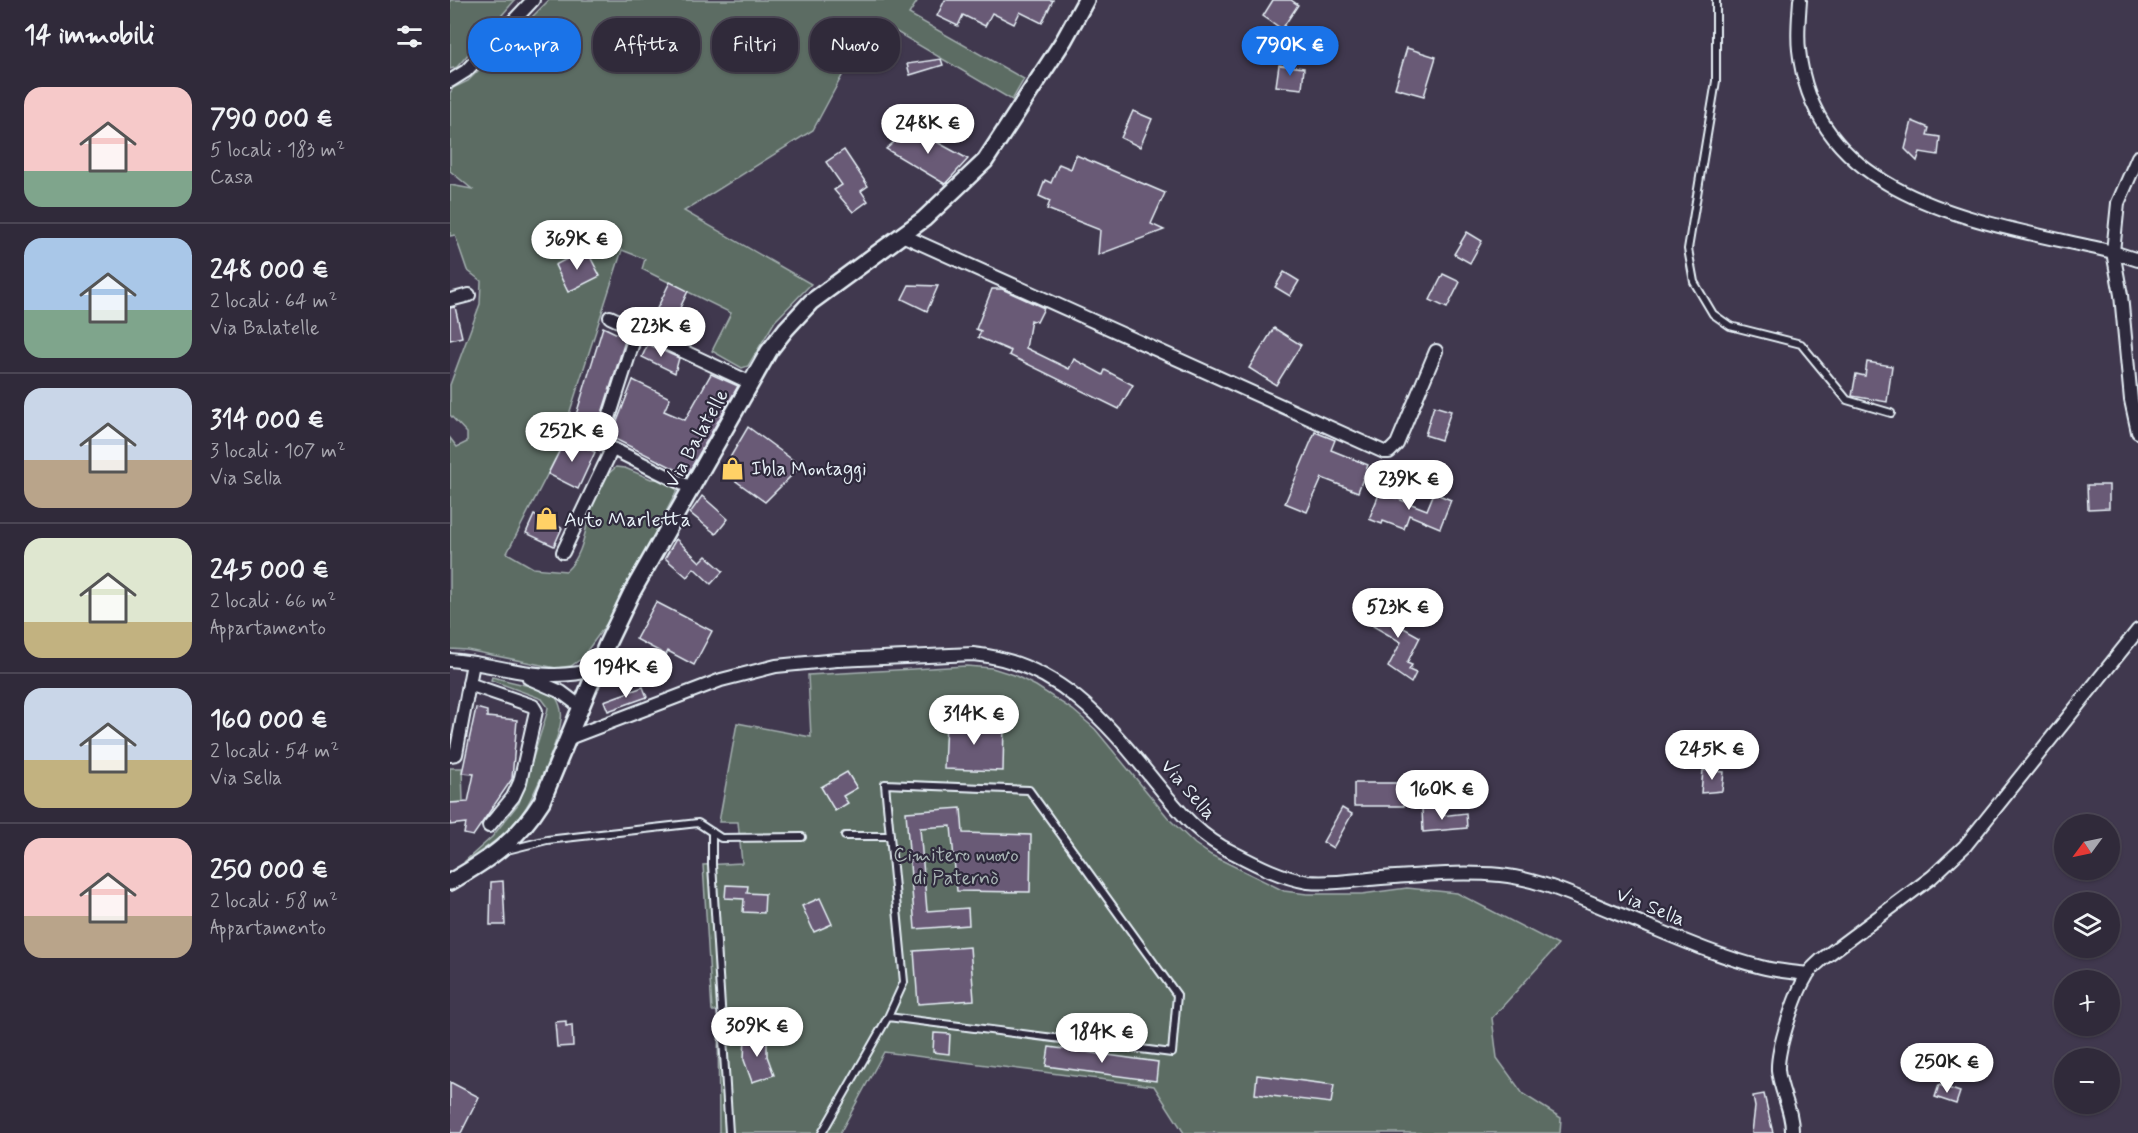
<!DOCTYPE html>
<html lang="it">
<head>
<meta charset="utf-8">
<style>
	:root { --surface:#302a3a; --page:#3c3645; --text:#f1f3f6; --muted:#a8a7af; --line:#4b4654; --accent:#1a73e8 }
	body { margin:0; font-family:Mynerve,sans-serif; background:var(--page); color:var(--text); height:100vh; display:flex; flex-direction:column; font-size:22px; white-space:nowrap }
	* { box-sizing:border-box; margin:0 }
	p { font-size:20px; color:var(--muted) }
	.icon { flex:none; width:33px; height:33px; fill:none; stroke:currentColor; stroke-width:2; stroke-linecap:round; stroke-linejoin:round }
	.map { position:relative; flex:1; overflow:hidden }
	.side { display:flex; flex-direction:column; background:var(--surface); width:450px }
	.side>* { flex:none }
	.guide { position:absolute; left:18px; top:18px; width:570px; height:54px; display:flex; gap:12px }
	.needle { width:39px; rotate:237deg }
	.controls { position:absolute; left:1604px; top:814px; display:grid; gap:12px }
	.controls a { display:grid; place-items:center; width:66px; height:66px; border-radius:50%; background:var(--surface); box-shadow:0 2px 4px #0004,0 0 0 2px var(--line); font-size:30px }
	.price { position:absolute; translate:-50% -51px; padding:0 14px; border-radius:21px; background:#fff; color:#222; font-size:20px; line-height:39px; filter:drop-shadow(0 2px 3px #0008) }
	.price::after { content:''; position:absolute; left:50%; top:36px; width:18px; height:14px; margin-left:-9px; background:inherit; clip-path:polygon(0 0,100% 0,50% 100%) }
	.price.current { background:var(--accent); color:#fff }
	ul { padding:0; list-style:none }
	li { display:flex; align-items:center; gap:18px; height:150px; padding:0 24px }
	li+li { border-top:2px solid var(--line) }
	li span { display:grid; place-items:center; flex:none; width:168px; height:120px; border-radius:18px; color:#555 }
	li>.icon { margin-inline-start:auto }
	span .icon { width:72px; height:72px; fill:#fffc; stroke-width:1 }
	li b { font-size:26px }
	h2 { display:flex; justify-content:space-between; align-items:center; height:72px; padding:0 24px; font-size:26px }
	.pill { padding:0 21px; border-radius:24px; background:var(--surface); box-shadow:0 2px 4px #0004,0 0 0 2px var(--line); font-size:21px; line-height:54px }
	.pill.current { background:var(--accent); color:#fff }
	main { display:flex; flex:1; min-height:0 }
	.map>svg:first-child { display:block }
	.green { fill:#5c6c63; stroke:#a2aeae; stroke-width:1.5 }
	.building { fill:#695a76; stroke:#e8f1f8; stroke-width:1.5 }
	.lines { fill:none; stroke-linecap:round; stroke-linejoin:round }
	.service-casing { stroke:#e8f1f8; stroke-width:10 }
	.minor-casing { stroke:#e8f1f8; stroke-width:16 }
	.tertiary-casing { stroke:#e8f1f8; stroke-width:20 }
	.service { stroke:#2f2a3d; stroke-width:6 }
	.minor { stroke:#2f2a3d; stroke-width:12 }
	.tertiary { stroke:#2f2a3d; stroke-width:15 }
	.labels { text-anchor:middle; stroke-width:4.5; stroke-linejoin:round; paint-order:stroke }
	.street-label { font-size:20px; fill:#e8f1f8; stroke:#2f2a3d }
	.poi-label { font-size:20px; fill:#e8f1f8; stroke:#2f2a3d; text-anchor:start }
	.park-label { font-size:20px; fill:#a9b5b5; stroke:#2f2a3d }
</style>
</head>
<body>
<main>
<section class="side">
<h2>14 immobili<svg class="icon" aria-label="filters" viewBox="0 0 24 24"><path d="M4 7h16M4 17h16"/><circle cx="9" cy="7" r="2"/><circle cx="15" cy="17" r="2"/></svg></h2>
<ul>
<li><span style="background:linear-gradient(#f6c9c9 70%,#7fa58c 0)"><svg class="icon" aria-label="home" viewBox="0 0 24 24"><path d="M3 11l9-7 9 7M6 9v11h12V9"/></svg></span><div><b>790 000 €</b><p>5 locali · 183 m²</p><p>Casa</p></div></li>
<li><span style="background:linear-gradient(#a9c7e8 60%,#7fa58c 0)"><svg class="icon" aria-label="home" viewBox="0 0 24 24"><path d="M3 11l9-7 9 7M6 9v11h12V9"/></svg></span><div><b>248 000 €</b><p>2 locali · 64 m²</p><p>Via Balatelle</p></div></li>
<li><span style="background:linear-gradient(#c9d6e8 60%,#b9a48a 0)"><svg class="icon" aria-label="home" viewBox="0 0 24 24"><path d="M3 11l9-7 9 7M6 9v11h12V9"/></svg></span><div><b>314 000 €</b><p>3 locali · 107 m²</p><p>Via Sella</p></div></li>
<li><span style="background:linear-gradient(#dfe7d0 70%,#c2b280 0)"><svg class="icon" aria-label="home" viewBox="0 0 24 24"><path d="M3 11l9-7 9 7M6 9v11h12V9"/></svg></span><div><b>245 000 €</b><p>2 locali · 66 m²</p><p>Appartamento</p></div></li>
<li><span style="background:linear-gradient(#c9d6e8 60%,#c2b280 0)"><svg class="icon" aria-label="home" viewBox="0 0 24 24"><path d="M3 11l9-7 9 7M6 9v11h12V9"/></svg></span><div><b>160 000 €</b><p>2 locali · 54 m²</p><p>Via Sella</p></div></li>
<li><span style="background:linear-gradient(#f6c9c9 65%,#b9a48a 0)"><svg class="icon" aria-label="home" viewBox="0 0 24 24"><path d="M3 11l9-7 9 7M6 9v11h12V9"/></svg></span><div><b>250 000 €</b><p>2 locali · 58 m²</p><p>Appartamento</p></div></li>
</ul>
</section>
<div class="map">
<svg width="1688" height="1133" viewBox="0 0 1688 1133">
	<rect width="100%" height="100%" fill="#40384e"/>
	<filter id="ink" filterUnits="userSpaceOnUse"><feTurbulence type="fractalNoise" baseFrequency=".0167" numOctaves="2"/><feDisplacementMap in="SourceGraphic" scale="12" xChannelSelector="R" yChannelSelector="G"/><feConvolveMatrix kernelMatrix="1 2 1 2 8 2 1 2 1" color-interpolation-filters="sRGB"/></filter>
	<g filter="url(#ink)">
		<g class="green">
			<path d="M0 0H65L7 67 0 69Z"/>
			<path d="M99 0H468L459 14 574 79 562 100 423 18 363 130 234 211 361 284 325 321 298 366 292 368 262 351 281 313 192 269 195 259 172 250 112 436 116 438 57 553 83 568 116 571C144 547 130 495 166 467L175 468 201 479H211L229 487 158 622 131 659 121 666 106 668 17 650 0 649V438L7 447 17 442V433L0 415V385L30 304 31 281 17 270 5 235 0 236V185L22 189 0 171V93L3 88 18 81Z"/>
			<path d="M516 666 542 668 564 675 586 686 623 710 645 729 720 820 745 844 761 855 834 891 857 894H912L957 888 1007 893 1108 945 1042 1018 1047 1058 1073 1094 1111 1118 1110 1133H734L704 1086 434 1052 390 1133H269L268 1011H262L253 865 292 863 288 822H269L287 723 361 737 358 675Z"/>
			<path d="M42 677 100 691C108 698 113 709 111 720 109 740 83 799 71 815 56 835 35 849 14 862L42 837 69 803 97 713 98 707 92 699 41 680Z"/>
			<path d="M0 768H12L13 802 0 803Z"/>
		</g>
		<g class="building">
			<path d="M495 0H603L592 23 570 12 564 24 542 13 535 26 513 15 508 26 487 16Z"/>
			<path d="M823 0H841L848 5 832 29 813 16Z"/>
			<path d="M957 48 986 57 974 96 945 88Z"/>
			<path d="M491 59 493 65 460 75 457 64Z"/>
			<path d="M829 65 854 68 852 89 826 86Z"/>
			<path d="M683 111 702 119 690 147 671 138Z"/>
			<path d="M1462 121 1479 128 1477 135 1490 137 1488 155 1470 152 1467 161 1455 149Z"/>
			<path d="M461 128 518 159 495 184 436 149Z"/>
			<path d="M394 150 418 186 411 191 418 201 403 212 384 190 392 185 376 162Z"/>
			<path d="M626 155 715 193 701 224 714 230 648 255 650 230 597 209 600 201 589 196 595 180 601 183 609 164 621 169Z"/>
			<path d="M1017 232 1032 241 1020 263 1004 254Z"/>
			<path d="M136 249 150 276 118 292 105 265Z"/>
			<path d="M834 272 849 281 840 296 825 287Z"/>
			<path d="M993 274 1010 282 997 308 980 300Z"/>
			<path d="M220 282 238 291 217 335 204 329 205 326 200 323Z"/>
			<path d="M459 285 488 286 477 311 452 299Z"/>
			<path d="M542 289H552L594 308 587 322 581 320 576 348 619 369 624 359 653 375 655 370 683 385 669 409 559 355 561 351 528 337 531 331 526 329Z"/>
			<path d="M5 307 12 337 0 340V308Z"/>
			<path d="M153 327 176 338 147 429 125 418Z"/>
			<path d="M824 328 851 345 826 385 799 368Z"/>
			<path d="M198 344 229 358 225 373 192 357Z"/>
			<path d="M1417 362 1442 366 1437 402 1402 396 1406 374 1415 376Z"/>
			<path d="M261 374 288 386 237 475 161 437 183 380 220 398 214 411 235 420Z"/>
			<path d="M984 406 1001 411 991 440 975 435Z"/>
			<path d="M298 427 351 466 315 502 272 471Z"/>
			<path d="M865 432 885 440 881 450 918 465 908 492 872 478 857 512 835 503Z"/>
			<path d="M116 438 145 452 128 489 98 474Z"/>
			<path d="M1637 485H1659V508L1638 509Z"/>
			<path d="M930 492 977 510 984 493 1001 500 990 528 959 515 954 529 933 521 932 524 919 519Z"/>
			<path d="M252 496 278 519 266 534 240 513Z"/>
			<path d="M84 515 112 528 104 546 76 533Z"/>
			<path d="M226 539 250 562 256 556 273 571 261 584 244 568 237 577 215 558Z"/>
			<path d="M938 599 953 608 950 613 955 616 950 626 970 637 957 663 962 665 959 670 966 673 961 683 938 667 951 642 923 626Z"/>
			<path d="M206 602 262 631 244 665 218 651 216 655 186 639Z"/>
			<path d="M193 687 197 697 158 711 154 701Z"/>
			<path d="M26 708 37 711V717L67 720 62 779 23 836 14 834 16 823 0 825V803L18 802 24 774 12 773Z"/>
			<path d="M496 721 554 723 553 771 494 769Z"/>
			<path d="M1253 770 1274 772 1272 791 1251 793Z"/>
			<path d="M397 772 407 788 393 796 398 803 385 811 371 787Z"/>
			<path d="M904 783H955L954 806H904Z"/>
			<path d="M511 808 513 833 581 835 580 892 507 891 501 826 470 828 477 911 518 908 519 925 465 929 456 812Z"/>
			<path d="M892 808 902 814 883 848 873 842Z"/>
			<path d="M972 808H990L991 816 1016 813 1017 828 973 832Z"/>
			<path d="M53 881 55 925H40L41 882Z"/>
			<path d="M276 885 298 886 297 893 315 894 314 913 293 912 294 899 275 898Z"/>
			<path d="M370 898 382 924 364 932 352 906Z"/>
			<path d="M520 947 524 1000 468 1004 464 951Z"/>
			<path d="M116 1021V1026L122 1025 123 1046 107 1047 105 1022Z"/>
			<path d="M484 1033 500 1034 499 1054 483 1052Z"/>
			<path d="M295 1036H317V1056L324 1075 302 1082 294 1060Z"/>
			<path d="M599 1047 708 1062 706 1081 596 1066Z"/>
			<path d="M1487 1049 1500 1051 1497 1076 1484 1075Z"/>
			<path d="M807 1075 884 1085 881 1103 805 1094Z"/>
			<path d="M0 1082 29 1097 11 1133H0Z"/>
			<path d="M1489 1085 1510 1092 1506 1104 1485 1097Z"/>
			<path d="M1314 1094 1323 1133H1302L1305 1107 1303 1096Z"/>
		</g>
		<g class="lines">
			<defs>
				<g id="service">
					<path d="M1266 0V81L1238 249 1244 282 1263 314 1280 326 1351 344 1397 400 1441 413"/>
					<path d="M262 832V865L279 1133"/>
					<path d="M395 836H440"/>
					<path d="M57 850 97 840 248 823 271 838 352 837"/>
					<path d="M372 1133 438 1017 454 982 435 784 579 790 727 995 722 1053 438 1017"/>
				</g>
				<g id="minor">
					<path d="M1350 0C1349 16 1347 34 1349 50 1365 206 1543 223 1663 252L1688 260"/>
					<path d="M0 81 16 71 83 0"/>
					<path d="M1688 157 1668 203 1663 252 1671 295 1681 400 1688 432"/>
					<path d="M452 235 934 452H939L947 444 986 351"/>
					<path d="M0 300 19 295"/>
					<path d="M160 317 301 383"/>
					<path d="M131 433 243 489"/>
					<path d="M151 443 187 330"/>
					<path d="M113 552 162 449"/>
					<path d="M0 660C52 664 93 685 146 669"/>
					<path d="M79 678 111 692 131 707"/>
					<path d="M19 684 83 706 86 711 70 782 63 797 39 826"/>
					<path d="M119 738 271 680 326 666 387 660 523 654C607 662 655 720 705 782 729 811 749 837 784 853 807 865 832 878 858 882 878 884 899 881 919 879 962 876 1007 871 1050 875 1089 879 1125 896 1161 911 1210 930 1259 954 1311 967 1326 971 1342 972 1357 974"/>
					<path d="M0 755 6 754 23 663"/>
					<path d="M1342 1133C1343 1111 1330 1091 1328 1070 1327 1049 1345 995 1356 977 1359 970 1366 965 1371 960L1482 877 1515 846 1688 630"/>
				</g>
				<path id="tertiary" d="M0 882C40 859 67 841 92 801L157 644 181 594 319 351 336 329 361 302 474 219 535 161 614 40 636 0"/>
			</defs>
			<use href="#service" class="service-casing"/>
			<use href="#minor" class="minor-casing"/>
			<use href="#tertiary" class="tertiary-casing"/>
			<use href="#service" class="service"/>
			<use href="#minor" class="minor"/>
			<use href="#tertiary" class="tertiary"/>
		</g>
	</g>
	<defs>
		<symbol id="shop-bare" viewBox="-9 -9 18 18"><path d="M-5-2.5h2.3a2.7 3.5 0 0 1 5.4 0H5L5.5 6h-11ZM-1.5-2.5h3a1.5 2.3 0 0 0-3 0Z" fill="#ffd166" stroke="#2f2a3d" stroke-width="2.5" paint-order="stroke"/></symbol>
	</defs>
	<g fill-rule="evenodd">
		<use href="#shop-bare" x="266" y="452" width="33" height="33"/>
		<use href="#shop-bare" x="80" y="502" width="33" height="33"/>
	</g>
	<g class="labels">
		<g class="street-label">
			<text transform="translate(246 438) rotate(-61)" y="7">Via Balatelle</text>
			<text transform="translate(739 789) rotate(49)" y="7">Via Sella</text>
			<text transform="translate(1201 906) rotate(22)" y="7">Via Sella</text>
		</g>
		<g class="poi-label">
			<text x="301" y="475">Ibla Montaggi</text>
			<text x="114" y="526">Auto Marletta</text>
		</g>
		<g class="park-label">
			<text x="506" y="861">Cimitero nuovo<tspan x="506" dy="23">di Paternò</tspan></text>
		</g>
	</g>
</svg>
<div class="controls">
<a><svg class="needle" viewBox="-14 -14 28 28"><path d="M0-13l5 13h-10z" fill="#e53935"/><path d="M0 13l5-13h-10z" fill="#a8a7af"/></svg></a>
<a><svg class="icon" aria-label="layers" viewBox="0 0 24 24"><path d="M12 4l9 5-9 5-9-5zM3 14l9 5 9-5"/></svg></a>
<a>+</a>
<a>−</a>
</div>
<b class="price current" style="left:840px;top:77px">790K €</b>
<b class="price" style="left:478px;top:155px">248K €</b>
<b class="price" style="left:127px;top:271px">369K €</b>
<b class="price" style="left:211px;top:358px">223K €</b>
<b class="price" style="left:122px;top:463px">252K €</b>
<b class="price" style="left:959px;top:511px">239K €</b>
<b class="price" style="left:948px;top:639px">523K €</b>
<b class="price" style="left:176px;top:699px">194K €</b>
<b class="price" style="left:524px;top:746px">314K €</b>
<b class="price" style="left:1262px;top:781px">245K €</b>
<b class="price" style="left:992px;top:821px">160K €</b>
<b class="price" style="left:307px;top:1058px">309K €</b>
<b class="price" style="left:652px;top:1064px">184K €</b>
<b class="price" style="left:1497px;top:1094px">250K €</b>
<div class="guide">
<a class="pill current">Compra</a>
<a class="pill">Affitta</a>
<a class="pill">Filtri</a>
<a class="pill">Nuovo</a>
</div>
</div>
</main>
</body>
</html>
